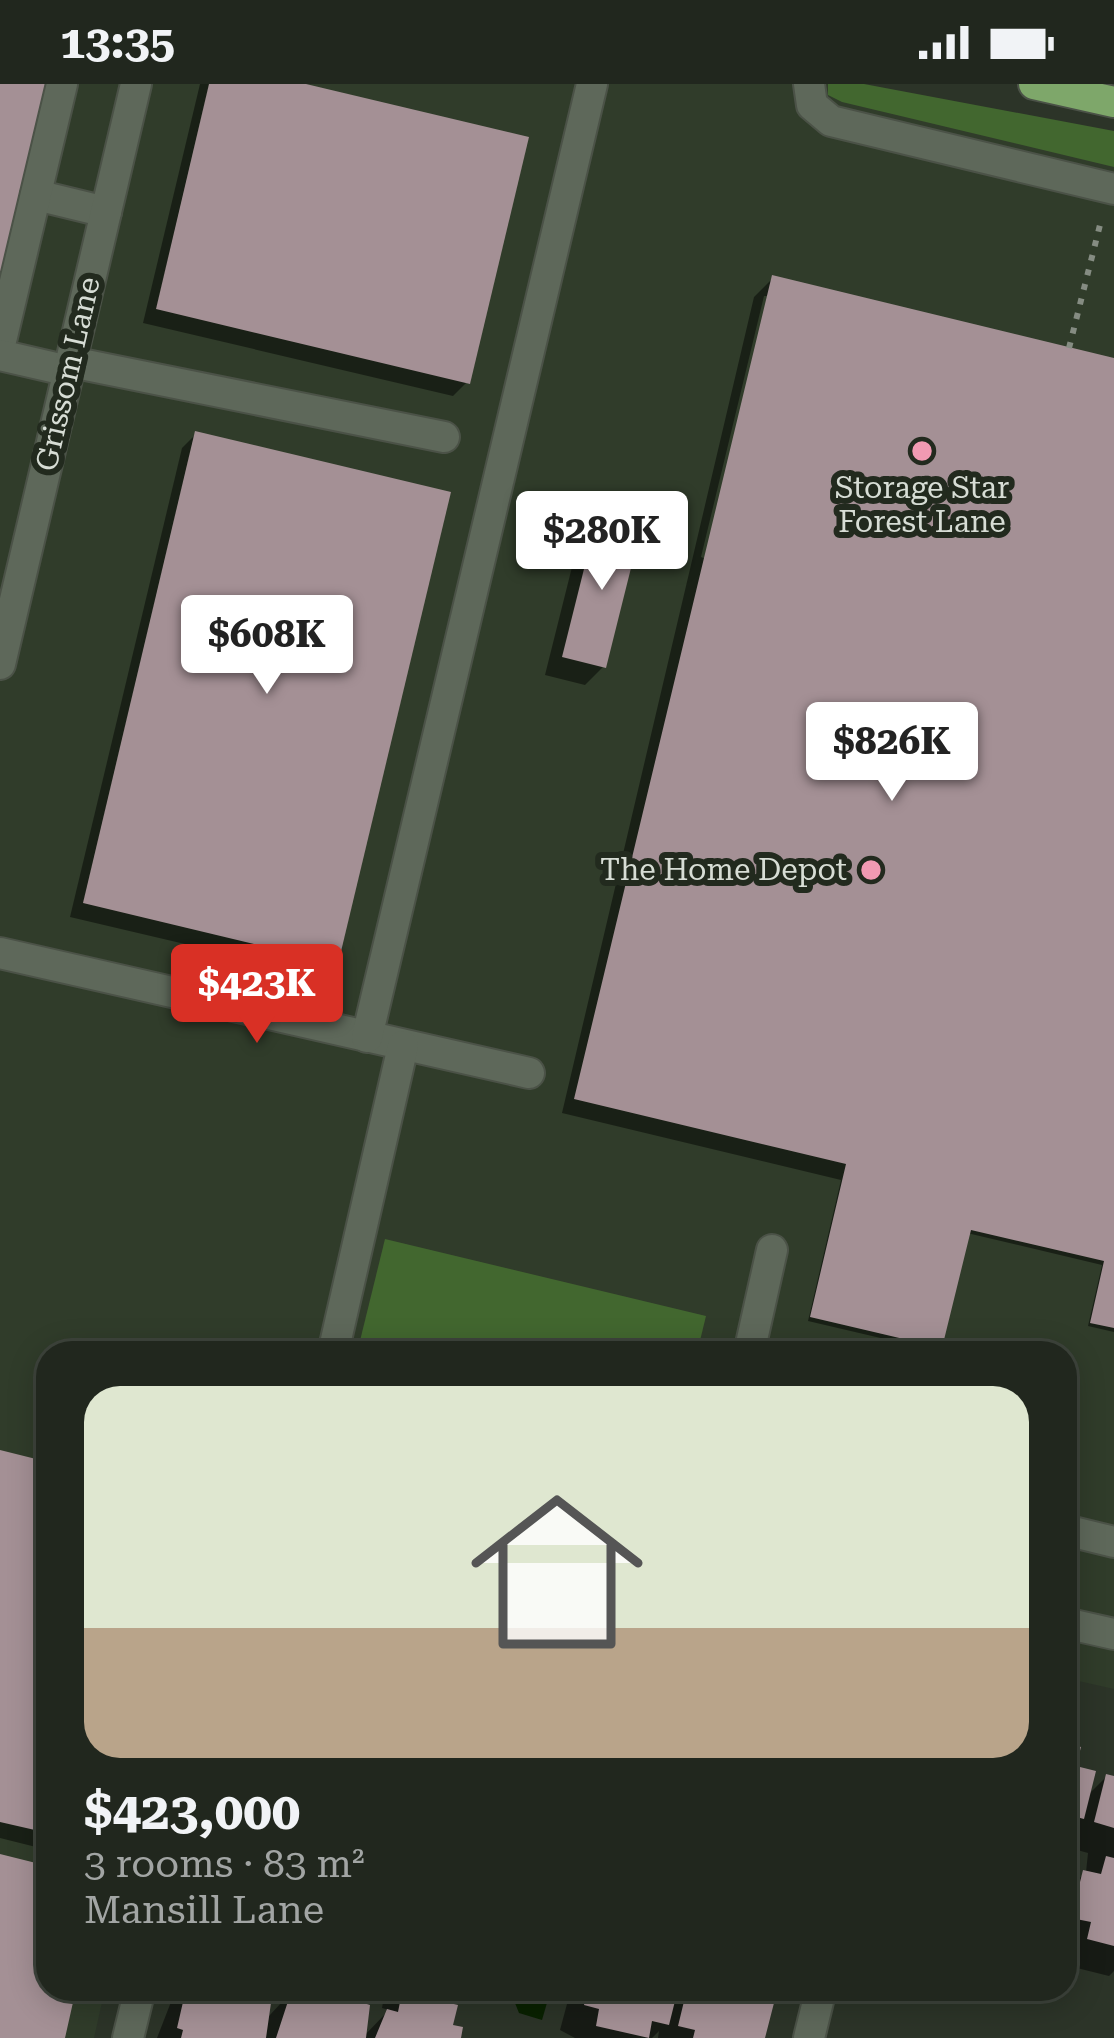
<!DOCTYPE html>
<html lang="en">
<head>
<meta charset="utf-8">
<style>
	:root { --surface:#21271e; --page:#292f27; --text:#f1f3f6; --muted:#a2a5a4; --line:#3e443c; --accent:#d93025 }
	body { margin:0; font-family:"Roboto Serif",serif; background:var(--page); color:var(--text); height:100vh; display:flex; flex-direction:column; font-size:45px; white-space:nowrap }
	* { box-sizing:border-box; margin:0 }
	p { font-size:39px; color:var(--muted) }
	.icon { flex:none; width:66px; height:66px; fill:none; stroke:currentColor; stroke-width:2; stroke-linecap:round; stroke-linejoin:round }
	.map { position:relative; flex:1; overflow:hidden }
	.side { position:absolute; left:36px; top:1257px; width:1041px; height:660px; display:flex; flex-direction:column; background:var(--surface); border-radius:36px; box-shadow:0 6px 30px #0003,0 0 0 3px var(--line) }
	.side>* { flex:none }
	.price { position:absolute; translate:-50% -102px; padding:0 27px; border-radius:12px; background:#fff; color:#222; font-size:39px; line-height:78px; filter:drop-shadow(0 3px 6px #0008) }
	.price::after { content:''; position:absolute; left:50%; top:72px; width:36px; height:27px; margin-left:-18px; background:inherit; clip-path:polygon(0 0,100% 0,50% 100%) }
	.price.selected { background:var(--accent); color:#fff }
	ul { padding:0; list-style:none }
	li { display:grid; align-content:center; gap:24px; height:636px; padding:0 48px }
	li span { display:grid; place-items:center; height:372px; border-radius:36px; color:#555 }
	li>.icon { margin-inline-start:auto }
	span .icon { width:216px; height:216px; fill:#fffc; stroke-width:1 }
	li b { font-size:51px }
	.status { display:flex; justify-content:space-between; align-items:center; height:84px; padding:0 60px; background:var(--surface); direction:ltr }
	.status svg { height:33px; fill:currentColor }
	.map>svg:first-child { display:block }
	.built { fill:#303c2a }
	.green { fill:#42672f }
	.water { fill:#092100 }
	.shadow { fill:#0007; fill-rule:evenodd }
	.building { fill:#a49095 }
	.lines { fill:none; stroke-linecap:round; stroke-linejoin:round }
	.minor-casing { stroke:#4b5247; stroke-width:34 }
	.major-casing { stroke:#4b5247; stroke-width:34 }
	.path { stroke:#858c82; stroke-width:6; stroke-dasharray:6 9; stroke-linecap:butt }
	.minor { stroke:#5e685a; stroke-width:30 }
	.major { stroke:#7ea76a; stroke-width:30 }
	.poi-dot { fill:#f19ab2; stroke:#222a1e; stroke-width:4.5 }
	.labels { text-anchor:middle; stroke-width:12; stroke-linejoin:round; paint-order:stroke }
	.street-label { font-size:30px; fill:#d7ddd5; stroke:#222a1e }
	.poi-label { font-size:30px; fill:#d7ddd5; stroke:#222a1e }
</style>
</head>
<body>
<div class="status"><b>13:35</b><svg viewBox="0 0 49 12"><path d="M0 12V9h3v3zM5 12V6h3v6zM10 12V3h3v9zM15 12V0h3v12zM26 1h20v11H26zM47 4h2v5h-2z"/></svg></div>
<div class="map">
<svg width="1114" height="1954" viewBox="0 0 1114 1954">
	<rect width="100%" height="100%" fill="#2c3428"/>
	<path class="built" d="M0 0H835L1114 56V1605L1065 1594V1269H48V1905H105L94 1954H0Z"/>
	<g class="green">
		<path d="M828 0H864L1114 47V83L842 18 828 11Z"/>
		<path d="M385 1155 706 1232 697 1269H357Z"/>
	</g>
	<path class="water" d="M521 1905H551L542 1936 519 1929 515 1919Z"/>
	<g class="shadow">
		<path d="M200 0H293L467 298 453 312 143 239Z"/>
		<path d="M773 194 1114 276V1248L1088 1242 1102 1181 967 1149 936 1267 808 1237 841 1096 562 1029 754 213ZM764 212H770L706 475 701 473Z"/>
		<path d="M196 350 335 878 321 892 70 833 182 364Z"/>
		<path d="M598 436 604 582 585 601 545 591 579 455Z"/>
		<path d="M0 1369 48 1381V1766L0 1754Z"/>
		<path d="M1065 1662 1086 1713 1106 1693 1114 1694V1887L1109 1892 1065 1881V1809L1086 1788 1088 1769 1070 1764 1076 1738 1065 1749Z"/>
		<path d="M176 1905H270L269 1932 294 1905H357L353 1919 361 1954H157Z"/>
		<path d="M381 1905H465L449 1922 450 1943 458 1954H362L389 1926 382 1924 385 1906Z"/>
		<path d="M674 1905 671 1921 687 1905H757L754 1918 762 1954H658L659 1947 652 1954H575L560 1946 571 1905Z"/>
	</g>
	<g class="building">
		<path d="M0 0H47L2 189H0Z"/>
		<path d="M209 0H306L529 53 470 300 156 225Z"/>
		<path d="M772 191 1114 274V1244L1090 1239 1104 1177 971 1146 942 1264 810 1233 846 1080 574 1015Z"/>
		<path d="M195 347 451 408 338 880 83 819Z"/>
		<path d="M597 433 641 444 606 584 562 573Z"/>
		<path d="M0 1366 48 1378V1749L0 1738Z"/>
		<path d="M1065 1659 1081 1663 1076 1682 1096 1687 1084 1735 1065 1730Z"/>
		<path d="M1106 1690 1114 1692V1744L1094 1738Z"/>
		<path d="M0 1770 48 1782V1905H76L65 1954H0Z"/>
		<path d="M1106 1772 1114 1774V1862L1087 1855 1091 1838 1071 1834 1083 1786 1101 1790Z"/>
		<path d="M186 1905H273L266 1954H181L183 1946 177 1944Z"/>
		<path d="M292 1905H360L357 1917 370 1921 366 1954H276Z"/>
		<path d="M588 1905H678L669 1941 652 1937 649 1954 596 1942 599 1925 584 1921Z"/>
		<path d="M687 1905H760L758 1916 774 1919 765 1954H693L695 1946 678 1942Z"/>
		<path d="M402 1908 458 1921 453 1941 463 1943 461 1954H375L387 1925 398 1928Z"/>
	</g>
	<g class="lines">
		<defs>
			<g id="minor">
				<path d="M809 0 812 21 831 37 1114 105"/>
				<path d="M36 111 106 128"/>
				<path d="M0 261 62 0"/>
				<path d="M0 271 69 287"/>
				<path d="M71 278 444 353"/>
				<path d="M0 580 136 0"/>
				<path d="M0 869 529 989"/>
				<path d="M367 953 592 0"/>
				<path d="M333 1269 403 962"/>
				<path d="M749 1269 772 1166"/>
				<path d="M1065 1446 1114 1458"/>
				<path d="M1065 1539 1114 1550"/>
				<path d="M128 1954 140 1905"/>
				<path d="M809 1954 821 1905"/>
			</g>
			<path id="major" d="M1034 0 1114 18"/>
		</defs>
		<use href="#minor" class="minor-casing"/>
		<use href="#major" class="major-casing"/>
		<path class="path" d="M1069 264 1102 133"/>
		<use href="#minor" class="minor"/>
		<use href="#major" class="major"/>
	</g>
	<g class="poi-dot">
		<circle cx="922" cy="367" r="12"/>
		<circle cx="871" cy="786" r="12"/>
	</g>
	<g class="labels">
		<g class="street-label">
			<text transform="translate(68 290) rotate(-77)" y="10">Grissom Lane</text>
		</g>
		<g class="poi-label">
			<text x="922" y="414">Storage Star<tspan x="922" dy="34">Forest Lane</tspan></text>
			<text x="847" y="796" text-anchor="end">The Home Depot</text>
		</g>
	</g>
</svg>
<b class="price" style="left:602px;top:509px">$280K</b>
<b class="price" style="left:267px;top:613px">$608K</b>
<b class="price" style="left:892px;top:720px">$826K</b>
<b class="price selected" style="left:257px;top:962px">$423K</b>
<section class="side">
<ul>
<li><span style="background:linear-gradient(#dfe7d0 65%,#b9a48a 0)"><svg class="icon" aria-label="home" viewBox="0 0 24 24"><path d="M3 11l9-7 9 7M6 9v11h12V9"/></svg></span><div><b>$423,000</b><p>3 rooms · 83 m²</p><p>Mansill Lane</p></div></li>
</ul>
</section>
</div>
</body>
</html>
